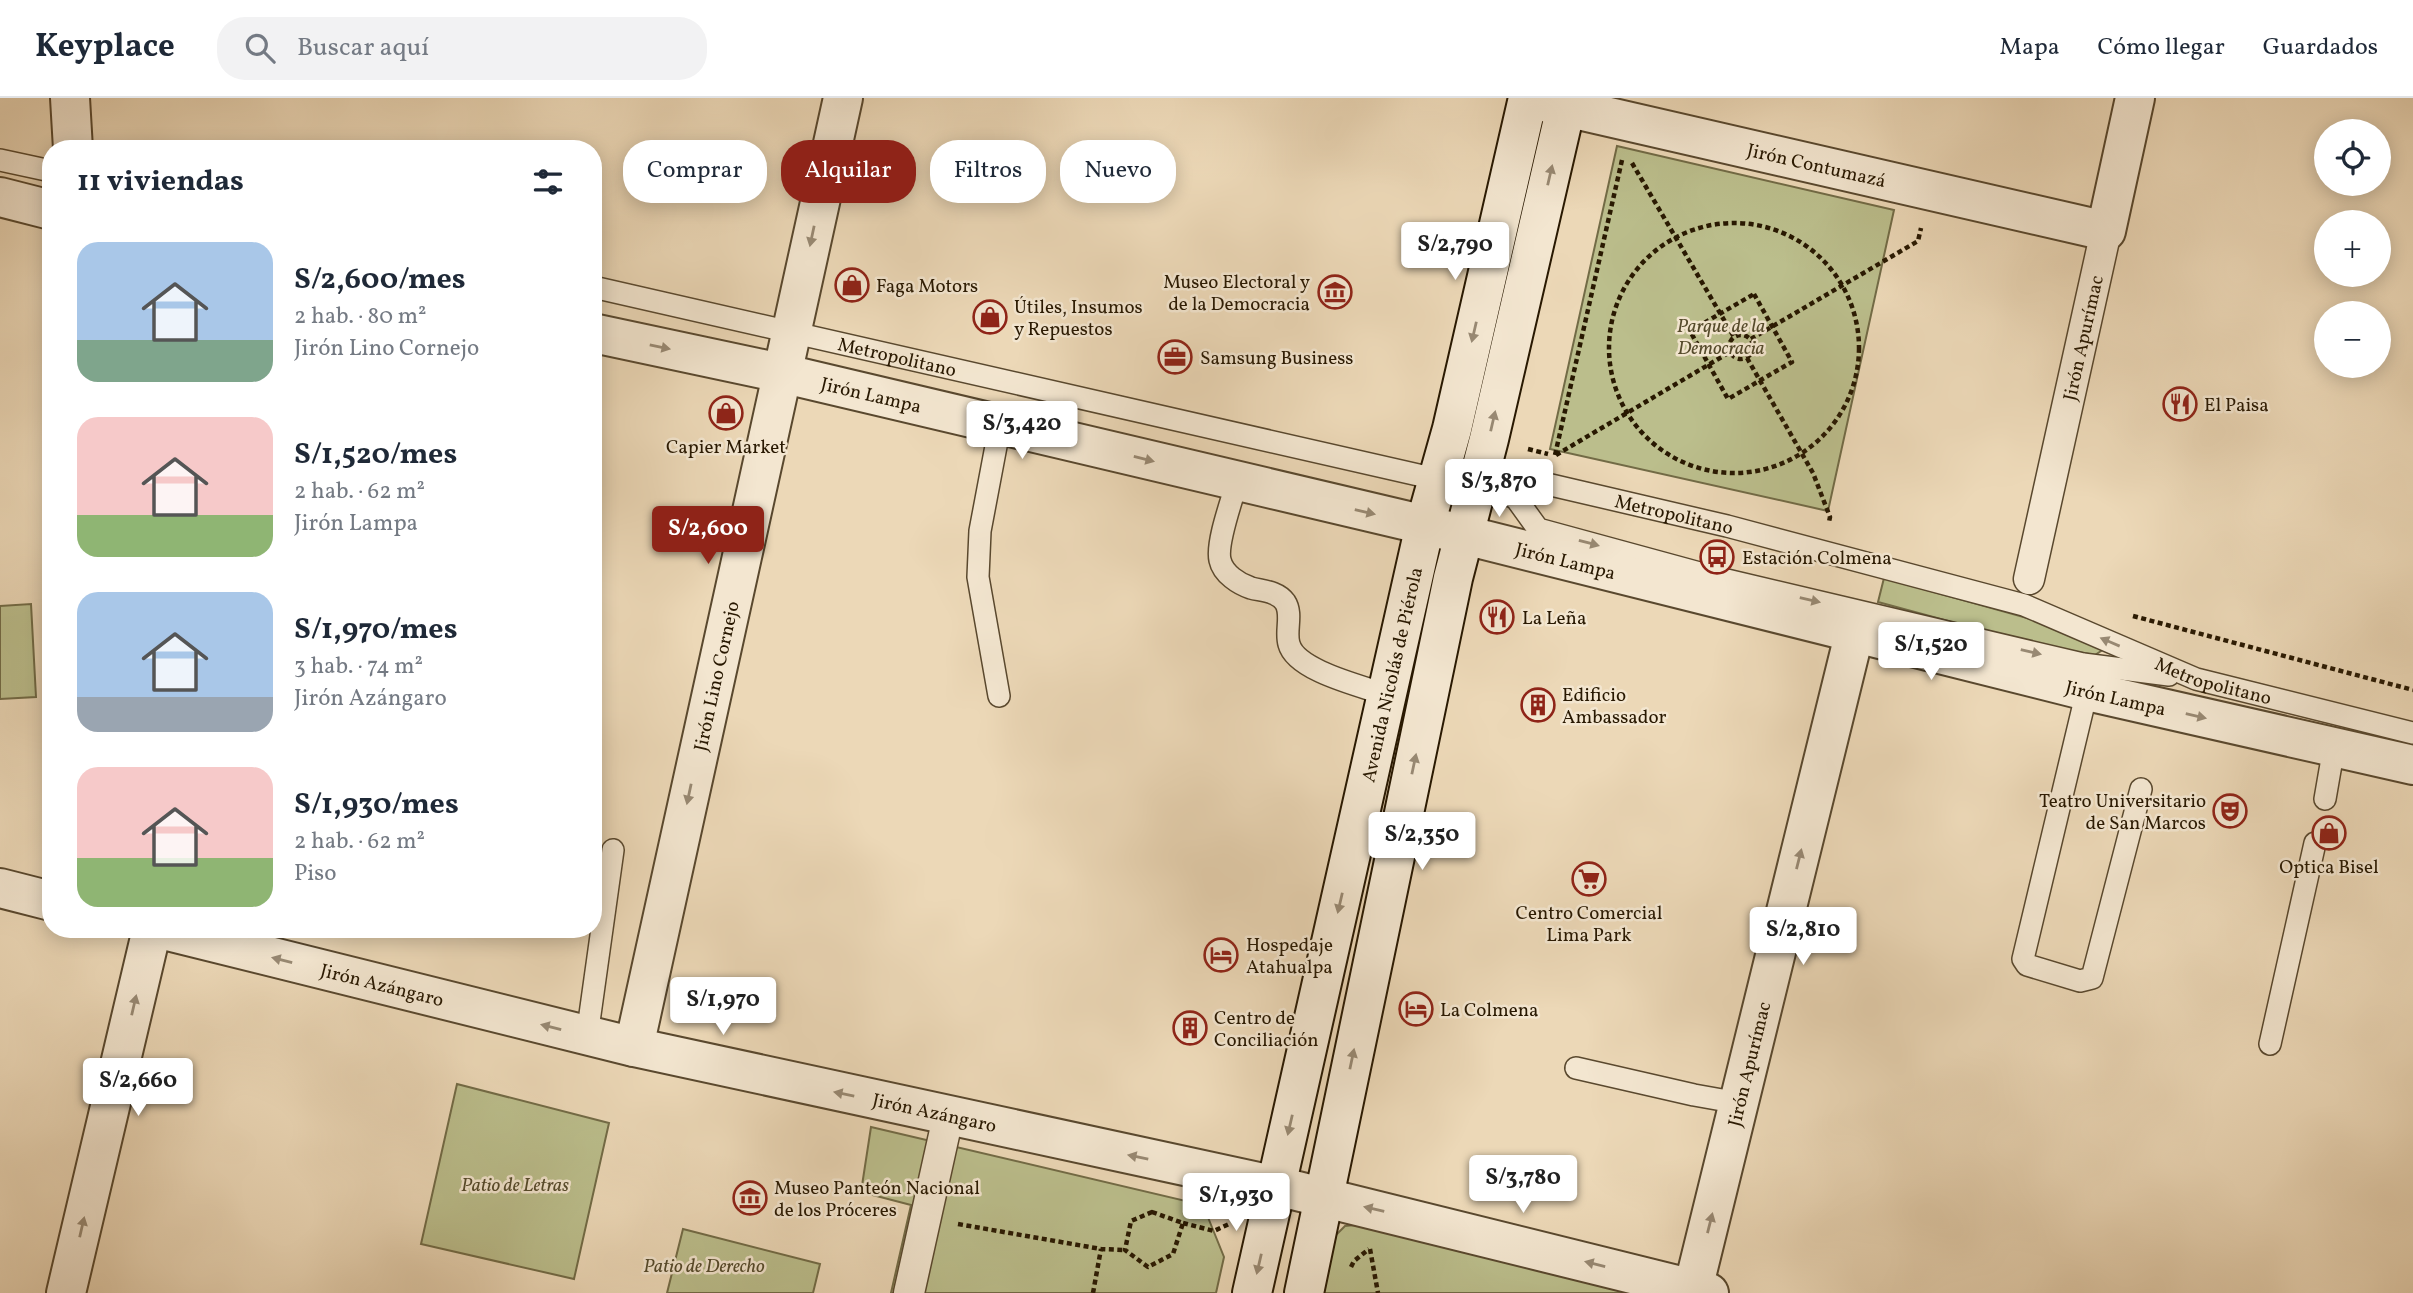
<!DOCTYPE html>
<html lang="es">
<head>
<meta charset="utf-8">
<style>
	:root { --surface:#fff; --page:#f2f2f3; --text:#1f2937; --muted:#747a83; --line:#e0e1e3; --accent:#8f2418 }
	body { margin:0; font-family:Vollkorn,serif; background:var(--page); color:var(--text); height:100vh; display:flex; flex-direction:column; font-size:26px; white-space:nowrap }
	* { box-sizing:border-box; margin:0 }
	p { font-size:23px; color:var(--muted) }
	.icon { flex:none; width:38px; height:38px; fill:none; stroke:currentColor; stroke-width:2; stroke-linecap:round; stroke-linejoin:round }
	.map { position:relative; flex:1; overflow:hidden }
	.panel { position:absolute; left:42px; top:42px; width:560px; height:798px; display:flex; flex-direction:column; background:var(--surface); border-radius:28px; box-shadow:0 4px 18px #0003 }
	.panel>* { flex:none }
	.top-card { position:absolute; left:623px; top:42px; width:665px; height:63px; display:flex; gap:14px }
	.tools { position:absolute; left:2314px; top:21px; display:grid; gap:14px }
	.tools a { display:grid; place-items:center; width:77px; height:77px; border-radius:50%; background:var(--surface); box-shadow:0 4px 18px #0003; font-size:35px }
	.price { position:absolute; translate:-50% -60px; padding:0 16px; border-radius:7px; background:#fff; color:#222; font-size:23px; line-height:46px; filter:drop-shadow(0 2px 4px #0008) }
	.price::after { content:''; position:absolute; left:50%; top:42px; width:21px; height:16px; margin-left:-10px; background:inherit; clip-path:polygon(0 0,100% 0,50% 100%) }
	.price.on { background:var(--accent); color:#fff }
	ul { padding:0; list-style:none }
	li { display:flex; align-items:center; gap:21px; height:175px; padding:0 35px }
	li span { display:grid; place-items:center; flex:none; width:196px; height:140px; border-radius:21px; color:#555 }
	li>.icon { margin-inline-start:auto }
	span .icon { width:84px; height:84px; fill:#fffc; stroke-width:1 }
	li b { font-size:30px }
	h2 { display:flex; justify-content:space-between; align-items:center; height:84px; padding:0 35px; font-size:30px }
	.tag { padding:0 24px; border-radius:28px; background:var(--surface); box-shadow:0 4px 18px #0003; font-size:24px; line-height:63px }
	.tag.on { background:var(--accent); color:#fff }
	header { display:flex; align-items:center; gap:42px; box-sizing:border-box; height:98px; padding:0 35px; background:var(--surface); border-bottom:2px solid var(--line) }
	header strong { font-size:33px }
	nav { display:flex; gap:38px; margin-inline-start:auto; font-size:24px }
	.search { width:490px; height:63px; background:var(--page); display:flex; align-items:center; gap:18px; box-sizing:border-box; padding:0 24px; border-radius:28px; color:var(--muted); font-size:26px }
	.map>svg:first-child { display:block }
	.green { fill:#bbbe8c; stroke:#726b46; stroke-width:2 }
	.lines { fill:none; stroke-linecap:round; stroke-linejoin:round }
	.service-casing { stroke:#59482e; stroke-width:24 }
	.pedestrian-casing { stroke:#59482e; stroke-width:33 }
	.minor-casing { stroke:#59482e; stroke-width:42 }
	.tertiary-casing { stroke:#59482e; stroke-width:42 }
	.secondary-casing { stroke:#281801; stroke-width:42 }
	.path { stroke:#281801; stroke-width:4.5; stroke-dasharray:5 3.5; stroke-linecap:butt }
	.service { stroke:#f3e6d0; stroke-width:21 }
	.pedestrian { stroke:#f3e6d0; stroke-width:30 }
	.minor { stroke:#f3e6d0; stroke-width:38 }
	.tertiary { stroke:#f3e6d0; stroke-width:38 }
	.secondary { stroke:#f3e6d0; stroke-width:38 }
	.oneway { fill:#988973 }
	.labels { text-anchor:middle; stroke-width:5; stroke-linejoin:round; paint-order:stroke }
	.street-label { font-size:19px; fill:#281801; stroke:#f3e6d0 }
	.poi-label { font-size:19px; fill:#281801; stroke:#f3e6d0; text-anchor:start }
	.park-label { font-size:19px; font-style:italic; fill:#544a2b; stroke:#f3e6d0 }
</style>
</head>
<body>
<header>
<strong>Keyplace</strong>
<div class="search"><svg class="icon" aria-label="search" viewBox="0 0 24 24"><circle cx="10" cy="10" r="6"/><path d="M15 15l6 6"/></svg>Buscar aquí</div>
<nav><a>Mapa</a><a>Cómo llegar</a><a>Guardados</a></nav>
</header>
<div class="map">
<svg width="2413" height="1195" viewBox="0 0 2413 1195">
	<rect width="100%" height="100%" fill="#ecd8b7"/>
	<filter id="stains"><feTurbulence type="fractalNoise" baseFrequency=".00286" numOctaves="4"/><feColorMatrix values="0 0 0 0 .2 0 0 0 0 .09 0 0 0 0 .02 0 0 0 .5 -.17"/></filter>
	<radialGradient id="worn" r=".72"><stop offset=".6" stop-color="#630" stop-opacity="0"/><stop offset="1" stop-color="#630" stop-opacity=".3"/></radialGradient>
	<g class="green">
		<path d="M1617 48 1894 112 1828 413 1550 351Z"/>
		<path d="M1884 480 2041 524 2101 549V553L2095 557 2037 547 1878 504Z"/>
		<path d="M31 506 36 599 0 601V508Z"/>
		<path d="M457 986 609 1025 574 1181 421 1146Z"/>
		<path d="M871 1029 1203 1107 1224 1159 1216 1195H891L911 1107 861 1094Z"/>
		<path d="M1355 1127 1650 1195H1323L1336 1137 1345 1128Z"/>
		<path d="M683 1131 820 1166 813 1195H667Z"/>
	</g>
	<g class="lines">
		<defs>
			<g id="service">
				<path d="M0 62 51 73"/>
				<path id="s1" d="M593 189 1515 399 1551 387 1727 428 2024 507 2196 581 2413 635"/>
				<path d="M1237 384C1232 402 1216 445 1220 462 1223 476 1239 486 1251 490 1262 493 1277 493 1285 504 1293 516 1285 533 1289 546 1296 573 1362 588 1387 597"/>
				<path d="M1515 399 1538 431 1714 479 2083 566 2169 577"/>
				<path d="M2087 593 2023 861 2027 867 2080 883 2092 880 2141 691"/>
				<path d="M999 598 978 479 980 433 1000 327"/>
				<path d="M2325 701 2334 649"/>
				<path d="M587 938 613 752"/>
				<path d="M2270 946 2315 745"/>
				<path d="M1576 970 1694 997 1739 1005"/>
			</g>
			<g id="pedestrian">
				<path id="s2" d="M2029 481 2106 133"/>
				<path d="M909 1195 948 1019"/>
			</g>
			<g id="minor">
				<path d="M70 0 73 51"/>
				<path id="s3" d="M1535 2 2106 133 2135 0"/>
				<path d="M0 790 51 803"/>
				<path id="s4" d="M160 831 634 949 1277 1088 1709 1195"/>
				<path id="s5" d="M634 949 843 0"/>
				<path d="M66 1195 152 831"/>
				<path id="s6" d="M1692 1195 1855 533"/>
			</g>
			<g id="tertiary">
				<path d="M0 99 51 112"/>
				<path id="s7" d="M593 235 781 275 1425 427 2087 593 2413 667"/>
			</g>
			<g id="secondary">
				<path id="s8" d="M1252 1195 1425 427 1452 331 1528 0"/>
				<path d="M1304 1195 1453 480 1489 341 1568 0"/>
			</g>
		</defs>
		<use href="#service" class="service-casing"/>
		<use href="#pedestrian" class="pedestrian-casing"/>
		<use href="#minor" class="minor-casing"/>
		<use href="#tertiary" class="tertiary-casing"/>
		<use href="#secondary" class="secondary-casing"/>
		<g class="path">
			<path d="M1632 65 1734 239"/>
			<circle cx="1734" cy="250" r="125"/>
			<path d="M1754 196 1792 264 1728 301 1690 233Z"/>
			<circle cx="1741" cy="249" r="12"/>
			<path d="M1751 241 1918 143 1921 130"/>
			<path d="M1747 260 1813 375 1830 419 1829 424"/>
			<path d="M1528 351 1548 356"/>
			<path d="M1555 357 1622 62"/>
			<path d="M1556 357 1730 254"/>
			<path d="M2133 518 2413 592"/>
			<path d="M1152 1114 1183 1125 1173 1156 1148 1169 1125 1152 1131 1123Z"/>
			<path d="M1183 1125 1214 1133 1229 1126"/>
			<path d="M958 1126 1101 1151 1125 1152"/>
			<path d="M1370 1151 1378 1195"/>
			<path d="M1351 1169 1354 1163 1369 1151"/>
			<path d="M1093 1195 1101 1151"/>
		</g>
		<use href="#service" class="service"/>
		<use href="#pedestrian" class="pedestrian"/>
		<use href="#minor" class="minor"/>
		<use href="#tertiary" class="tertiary"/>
		<use href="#secondary" class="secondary"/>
	</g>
	<defs><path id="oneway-solid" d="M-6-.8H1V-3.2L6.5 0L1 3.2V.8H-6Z" transform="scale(1.75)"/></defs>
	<g class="oneway">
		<use href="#oneway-solid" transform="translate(1550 77) rotate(-77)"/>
		<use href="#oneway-solid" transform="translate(812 138) rotate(102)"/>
		<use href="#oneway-solid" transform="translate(1474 234) rotate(103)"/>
		<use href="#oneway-solid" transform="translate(660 249) rotate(12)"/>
		<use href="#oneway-solid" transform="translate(1493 323) rotate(-77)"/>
		<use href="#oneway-solid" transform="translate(1144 361) rotate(14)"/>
		<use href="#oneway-solid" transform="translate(1365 414) rotate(13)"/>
		<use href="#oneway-solid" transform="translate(1589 445) rotate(15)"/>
		<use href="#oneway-solid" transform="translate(1810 502) rotate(13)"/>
		<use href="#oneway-solid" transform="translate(2110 544) rotate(-157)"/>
		<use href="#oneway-solid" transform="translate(2031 554) rotate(13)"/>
		<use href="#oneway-solid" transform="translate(2196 618) rotate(13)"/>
		<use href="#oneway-solid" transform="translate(1414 666) rotate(-78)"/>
		<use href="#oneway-solid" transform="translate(689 696) rotate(102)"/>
		<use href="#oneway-solid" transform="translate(1799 761) rotate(-76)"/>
		<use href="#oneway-solid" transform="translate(1340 805) rotate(103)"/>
		<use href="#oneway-solid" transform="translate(282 862) rotate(-166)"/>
		<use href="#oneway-solid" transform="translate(134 907) rotate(-77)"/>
		<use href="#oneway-solid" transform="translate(551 929) rotate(-166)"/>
		<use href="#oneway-solid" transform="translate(1352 961) rotate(-78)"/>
		<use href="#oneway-solid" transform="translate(844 996) rotate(-168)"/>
		<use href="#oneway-solid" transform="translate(1290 1027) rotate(103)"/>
		<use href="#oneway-solid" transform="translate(1138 1059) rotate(-168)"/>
		<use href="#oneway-solid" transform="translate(1374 1111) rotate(-167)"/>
		<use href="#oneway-solid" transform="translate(1710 1125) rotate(-76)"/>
		<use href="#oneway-solid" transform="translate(82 1129) rotate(-77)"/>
		<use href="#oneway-solid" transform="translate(1259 1166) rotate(103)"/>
		<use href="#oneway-solid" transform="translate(1595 1166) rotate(-166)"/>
	</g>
	<defs>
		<symbol id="shop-ring" viewBox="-11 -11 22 22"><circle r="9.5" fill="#f3e6d0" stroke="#8f2418" stroke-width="1.5"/><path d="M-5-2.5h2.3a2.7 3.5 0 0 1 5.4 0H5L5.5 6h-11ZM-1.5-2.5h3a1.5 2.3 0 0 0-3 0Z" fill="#8f2418"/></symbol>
		<symbol id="museum-ring" viewBox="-11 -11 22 22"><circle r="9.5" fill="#f3e6d0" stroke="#8f2418" stroke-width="1.5"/><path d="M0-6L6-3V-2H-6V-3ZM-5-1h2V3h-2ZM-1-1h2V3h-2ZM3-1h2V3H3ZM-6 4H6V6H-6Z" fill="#8f2418"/></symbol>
		<symbol id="office-ring" viewBox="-11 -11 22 22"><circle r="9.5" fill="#f3e6d0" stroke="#8f2418" stroke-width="1.5"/><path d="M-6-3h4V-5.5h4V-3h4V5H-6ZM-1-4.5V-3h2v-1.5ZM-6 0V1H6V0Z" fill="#8f2418"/></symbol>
		<symbol id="restaurant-ring" viewBox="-11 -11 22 22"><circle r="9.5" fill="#f3e6d0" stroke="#8f2418" stroke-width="1.5"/><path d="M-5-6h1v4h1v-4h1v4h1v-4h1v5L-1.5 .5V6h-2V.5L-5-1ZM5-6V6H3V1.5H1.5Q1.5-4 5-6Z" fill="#8f2418"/></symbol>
		<symbol id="bus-ring" viewBox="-11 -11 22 22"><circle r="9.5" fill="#f3e6d0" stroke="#8f2418" stroke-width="1.5"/><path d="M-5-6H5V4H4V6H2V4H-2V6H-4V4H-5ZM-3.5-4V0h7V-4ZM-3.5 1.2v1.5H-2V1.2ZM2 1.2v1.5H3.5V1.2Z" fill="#8f2418"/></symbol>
		<symbol id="building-ring" viewBox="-11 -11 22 22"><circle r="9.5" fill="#f3e6d0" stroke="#8f2418" stroke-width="1.5"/><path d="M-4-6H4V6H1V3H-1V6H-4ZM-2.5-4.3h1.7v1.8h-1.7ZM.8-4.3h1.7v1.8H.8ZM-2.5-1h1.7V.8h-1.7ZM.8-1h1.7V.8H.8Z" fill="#8f2418"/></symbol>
		<symbol id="theatre-ring" viewBox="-11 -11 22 22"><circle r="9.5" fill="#f3e6d0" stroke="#8f2418" stroke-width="1.5"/><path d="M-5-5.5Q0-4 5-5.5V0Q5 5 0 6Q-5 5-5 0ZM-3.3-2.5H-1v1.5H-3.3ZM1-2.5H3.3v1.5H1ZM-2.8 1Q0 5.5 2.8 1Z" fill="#8f2418"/></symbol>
		<symbol id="supermarket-ring" viewBox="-11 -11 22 22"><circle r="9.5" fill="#f3e6d0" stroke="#8f2418" stroke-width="1.5"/><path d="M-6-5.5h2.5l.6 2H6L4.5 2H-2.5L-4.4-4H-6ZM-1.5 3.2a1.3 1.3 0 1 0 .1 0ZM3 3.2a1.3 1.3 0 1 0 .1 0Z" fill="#8f2418"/></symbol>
		<symbol id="hotel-ring" viewBox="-11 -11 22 22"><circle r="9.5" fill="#f3e6d0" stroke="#8f2418" stroke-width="1.5"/><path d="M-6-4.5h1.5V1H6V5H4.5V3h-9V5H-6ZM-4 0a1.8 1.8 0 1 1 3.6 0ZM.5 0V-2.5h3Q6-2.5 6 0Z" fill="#8f2418"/></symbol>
	</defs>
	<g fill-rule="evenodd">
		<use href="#shop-ring" x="833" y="168" width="38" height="38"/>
		<use href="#museum-ring" x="1316" y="175" width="38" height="38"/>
		<use href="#shop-ring" x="971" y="200" width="38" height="38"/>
		<use href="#office-ring" x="1156" y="240" width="38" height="38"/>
		<use href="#restaurant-ring" x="2161" y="287" width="38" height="38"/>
		<use href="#shop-ring" x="707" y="296" width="38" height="38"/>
		<use href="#bus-ring" x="1698" y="440" width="38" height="38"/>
		<use href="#restaurant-ring" x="1478" y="500" width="38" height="38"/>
		<use href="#building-ring" x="1519" y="588" width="38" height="38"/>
		<use href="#theatre-ring" x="2211" y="694" width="38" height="38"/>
		<use href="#shop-ring" x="2310" y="716" width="38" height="38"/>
		<use href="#supermarket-ring" x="1570" y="762" width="38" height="38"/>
		<use href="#hotel-ring" x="1202" y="838" width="38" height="38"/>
		<use href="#hotel-ring" x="1397" y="892" width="38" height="38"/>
		<use href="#building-ring" x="1171" y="911" width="38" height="38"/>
		<use href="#museum-ring" x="731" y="1081" width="38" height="38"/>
	</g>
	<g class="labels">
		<g class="street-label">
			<text dy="7" stroke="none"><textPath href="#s3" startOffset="289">Jirón Contumazá</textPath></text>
			<text dy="7" stroke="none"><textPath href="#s2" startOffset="247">Jirón Apurímac</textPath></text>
			<text dy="7" stroke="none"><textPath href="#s1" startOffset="312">Metropolitano</textPath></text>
			<text dy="7" stroke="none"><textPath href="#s7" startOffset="285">Jirón Lampa</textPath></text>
			<text dy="7" stroke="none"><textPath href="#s1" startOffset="1110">Metropolitano</textPath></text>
			<text dy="7" stroke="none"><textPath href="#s7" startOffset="999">Jirón Lampa</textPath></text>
			<text dy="7" stroke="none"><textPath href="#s8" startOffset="634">Avenida Nicolás de Piérola</textPath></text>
			<text dy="7" stroke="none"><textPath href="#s5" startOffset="380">Jirón Lino Cornejo</textPath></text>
			<text dy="7" stroke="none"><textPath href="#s1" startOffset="1676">Metropolitano</textPath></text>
			<text dy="7" stroke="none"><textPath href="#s7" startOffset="1566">Jirón Lampa</textPath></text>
			<text dy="7" stroke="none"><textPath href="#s4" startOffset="229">Jirón Azángaro</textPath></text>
			<text dy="7" stroke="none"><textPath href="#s6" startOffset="236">Jirón Apurímac</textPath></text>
			<text dy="7" stroke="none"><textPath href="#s4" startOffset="796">Jirón Azángaro</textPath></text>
		</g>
		<g class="poi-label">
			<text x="1310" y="190" text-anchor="end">Museo Electoral y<tspan x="1310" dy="22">de la Democracia</tspan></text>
			<text x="876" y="194">Faga Motors</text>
			<text x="1014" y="215">Útiles, Insumos<tspan x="1014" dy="22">y Repuestos</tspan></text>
			<text x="1200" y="266">Samsung Business</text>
			<text x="2204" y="313">El Paisa</text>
			<text x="726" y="355" text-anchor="middle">Capier Market</text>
			<text x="1742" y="466">Estación Colmena</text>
			<text x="1522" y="526">La Leña</text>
			<text x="1562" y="603">Edificio<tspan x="1562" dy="22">Ambassador</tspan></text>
			<text x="2206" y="709" text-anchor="end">Teatro Universitario<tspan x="2206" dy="22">de San Marcos</tspan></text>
			<text x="2329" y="775" text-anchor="middle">Optica Bisel</text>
			<text x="1589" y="821" text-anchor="middle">Centro Comercial<tspan x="1589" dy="22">Lima Park</tspan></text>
			<text x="1246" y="853">Hospedaje<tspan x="1246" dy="22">Atahualpa</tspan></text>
			<text x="1440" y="918">La Colmena</text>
			<text x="1214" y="926">Centro de<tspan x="1214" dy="22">Conciliación</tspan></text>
			<text x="774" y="1096">Museo Panteón Nacional<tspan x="774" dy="22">de los Próceres</tspan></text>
		</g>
		<g class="park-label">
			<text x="1721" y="234">Parque de la<tspan x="1721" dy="22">Democracia</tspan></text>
			<text x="515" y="1093">Patio de Letras</text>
			<text x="704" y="1174">Patio de Derecho</text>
		</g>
	</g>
	<rect width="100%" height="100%" filter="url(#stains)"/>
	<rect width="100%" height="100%" fill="url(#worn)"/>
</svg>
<div class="tools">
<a><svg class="icon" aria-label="locate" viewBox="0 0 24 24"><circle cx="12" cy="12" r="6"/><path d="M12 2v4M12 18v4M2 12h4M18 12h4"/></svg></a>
<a>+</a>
<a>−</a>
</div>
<b class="price" style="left:1455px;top:184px">S/2,790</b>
<b class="price" style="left:1022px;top:363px">S/3,420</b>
<b class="price" style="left:1499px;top:421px">S/3,870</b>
<b class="price on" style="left:708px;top:468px">S/2,600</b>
<b class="price" style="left:1931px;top:584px">S/1,520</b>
<b class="price" style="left:1422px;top:774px">S/2,350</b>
<b class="price" style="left:1803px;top:869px">S/2,810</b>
<b class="price" style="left:723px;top:939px">S/1,970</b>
<b class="price" style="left:138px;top:1020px">S/2,660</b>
<b class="price" style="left:1523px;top:1117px">S/3,780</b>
<b class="price" style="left:1236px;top:1135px">S/1,930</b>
<div class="top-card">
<a class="tag">Comprar</a>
<a class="tag on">Alquilar</a>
<a class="tag">Filtros</a>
<a class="tag">Nuevo</a>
</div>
<section class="panel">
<h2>11 viviendas<svg class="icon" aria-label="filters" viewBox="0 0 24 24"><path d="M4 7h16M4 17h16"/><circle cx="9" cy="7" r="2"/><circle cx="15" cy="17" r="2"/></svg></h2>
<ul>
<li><span style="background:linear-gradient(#a9c7e8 70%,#7fa58c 0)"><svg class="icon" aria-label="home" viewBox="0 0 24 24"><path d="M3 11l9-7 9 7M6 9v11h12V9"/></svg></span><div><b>S/2,600/mes</b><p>2 hab. · 80 m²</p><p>Jirón Lino Cornejo</p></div></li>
<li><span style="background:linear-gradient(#f6c9c9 70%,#8fb573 0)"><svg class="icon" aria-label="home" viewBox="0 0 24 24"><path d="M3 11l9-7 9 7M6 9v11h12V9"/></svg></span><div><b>S/1,520/mes</b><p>2 hab. · 62 m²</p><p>Jirón Lampa</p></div></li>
<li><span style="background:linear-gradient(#a9c7e8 75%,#9aa5b1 0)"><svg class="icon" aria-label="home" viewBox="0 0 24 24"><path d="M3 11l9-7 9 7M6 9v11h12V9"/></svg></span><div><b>S/1,970/mes</b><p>3 hab. · 74 m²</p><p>Jirón Azángaro</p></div></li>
<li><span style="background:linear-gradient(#f6c9c9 65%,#8fb573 0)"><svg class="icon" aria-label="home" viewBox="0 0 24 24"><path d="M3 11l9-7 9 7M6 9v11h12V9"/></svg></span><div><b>S/1,930/mes</b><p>2 hab. · 62 m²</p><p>Piso</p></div></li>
</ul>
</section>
</div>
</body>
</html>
